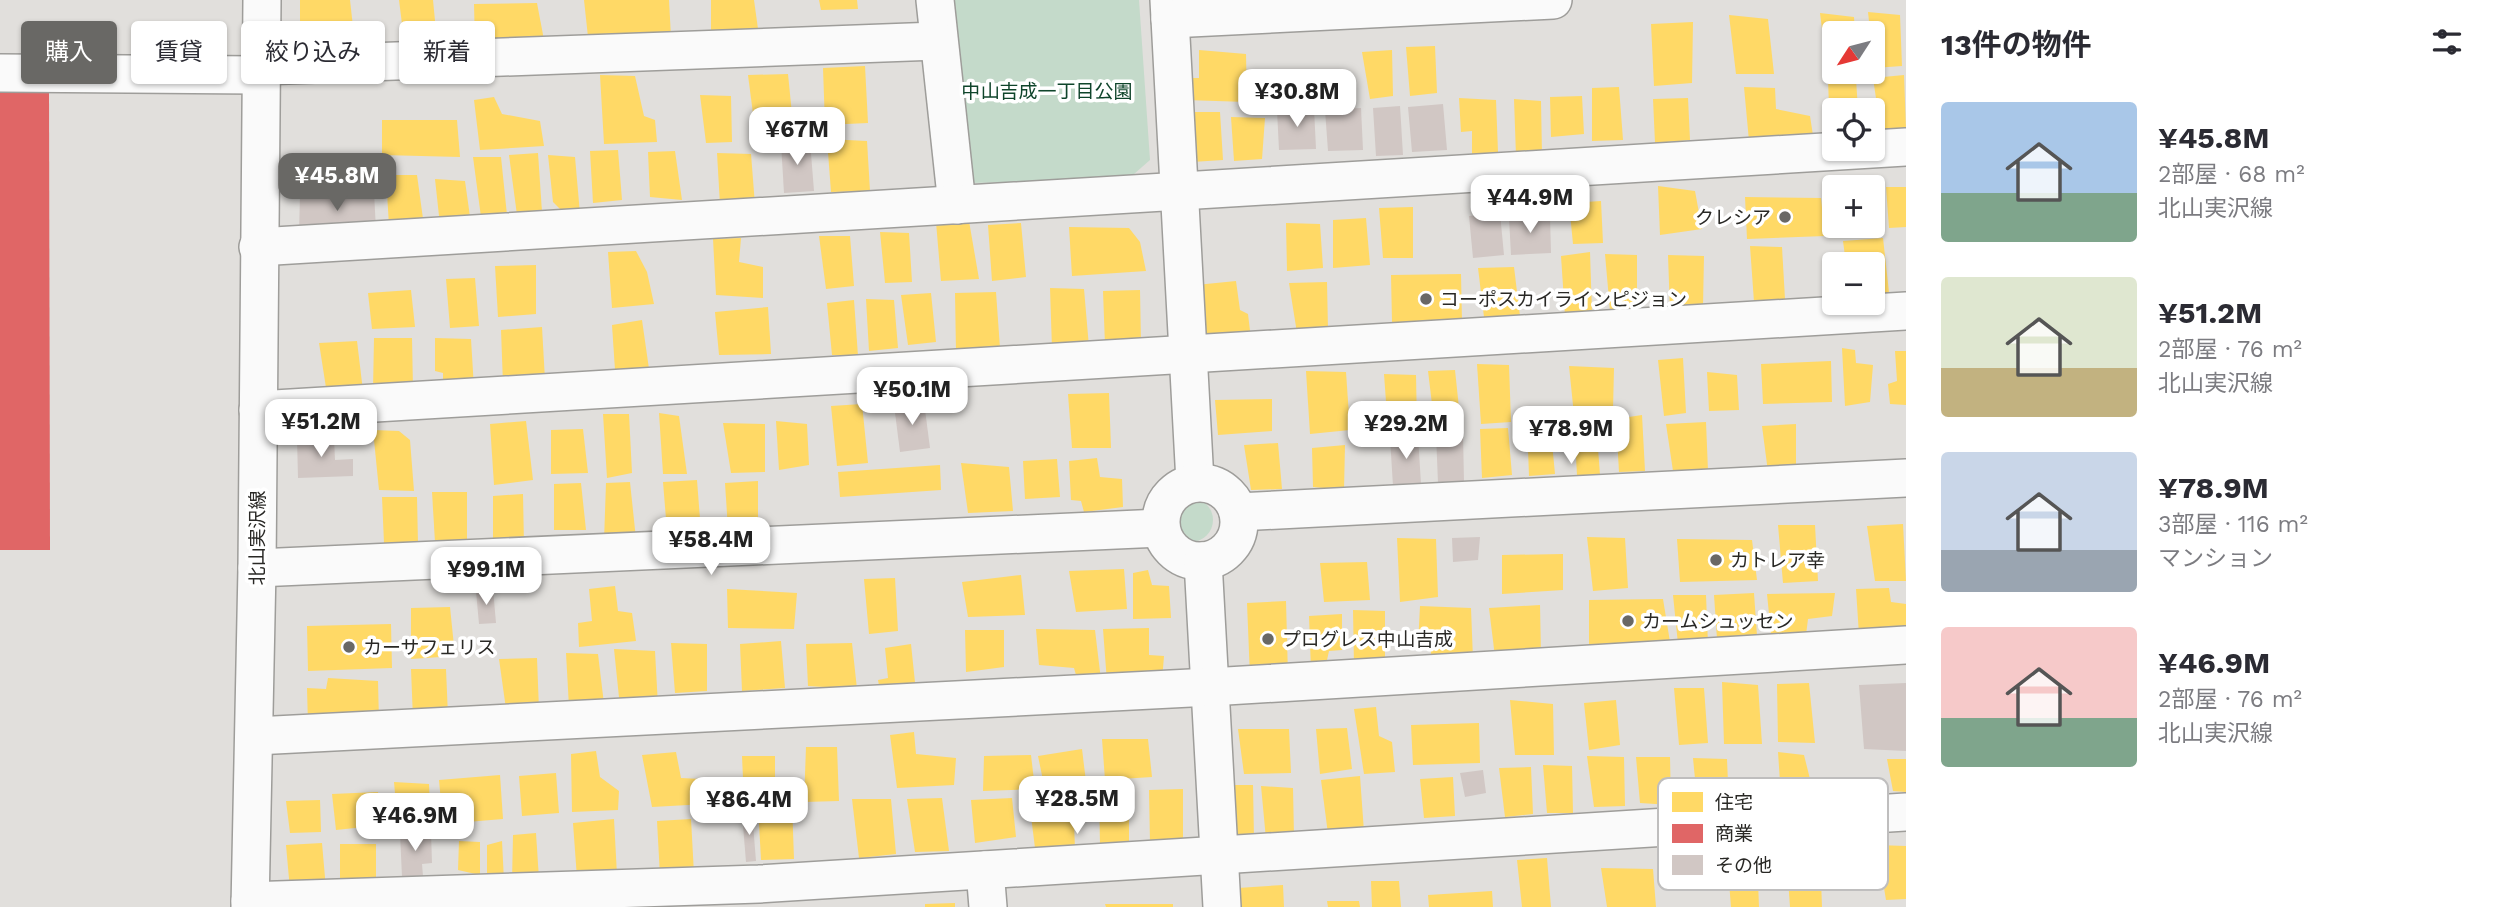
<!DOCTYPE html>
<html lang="ja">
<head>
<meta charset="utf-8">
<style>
	:root { --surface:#fff; --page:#f7f7f7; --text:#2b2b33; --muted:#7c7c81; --accent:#696865 }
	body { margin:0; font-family:"Work Sans","Noto Sans JP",sans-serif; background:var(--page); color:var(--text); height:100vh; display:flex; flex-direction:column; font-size:26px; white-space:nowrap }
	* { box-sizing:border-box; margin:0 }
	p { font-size:23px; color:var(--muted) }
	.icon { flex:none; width:38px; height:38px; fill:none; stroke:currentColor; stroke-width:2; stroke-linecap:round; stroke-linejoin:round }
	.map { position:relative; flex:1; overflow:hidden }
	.side { display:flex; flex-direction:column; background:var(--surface); width:595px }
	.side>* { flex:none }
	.hud { position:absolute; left:21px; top:21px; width:665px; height:63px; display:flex; gap:14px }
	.needle { width:46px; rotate:234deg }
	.fabs { position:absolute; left:1822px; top:21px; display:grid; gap:14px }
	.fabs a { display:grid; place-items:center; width:63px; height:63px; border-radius:7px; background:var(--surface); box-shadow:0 2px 5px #0004; font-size:35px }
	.price { position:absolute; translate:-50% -60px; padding:0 16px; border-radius:14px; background:#fff; color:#222; font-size:23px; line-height:46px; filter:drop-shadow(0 2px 4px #0008) }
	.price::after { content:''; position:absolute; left:50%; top:42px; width:21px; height:16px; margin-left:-10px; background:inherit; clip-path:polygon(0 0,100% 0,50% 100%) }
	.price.current { background:var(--accent); color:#fff }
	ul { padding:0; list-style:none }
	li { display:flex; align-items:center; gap:21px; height:175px; padding:0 35px }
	li span { display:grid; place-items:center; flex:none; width:196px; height:140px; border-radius:7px; color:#555 }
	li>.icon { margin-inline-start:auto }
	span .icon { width:84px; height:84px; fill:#fffc; stroke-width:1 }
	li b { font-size:30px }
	h2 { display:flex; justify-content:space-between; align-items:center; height:84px; padding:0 35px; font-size:30px }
	.tag { padding:0 24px; border-radius:7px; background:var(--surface); box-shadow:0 2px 5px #0004; font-size:24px; line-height:63px }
	.tag.current { background:var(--accent); color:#fff }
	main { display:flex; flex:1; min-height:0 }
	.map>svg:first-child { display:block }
	.green { fill:#c4daca }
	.homes { fill:#ffd966 }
	.shops { fill:#e06666 }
	.building { fill:#d1c7c4 }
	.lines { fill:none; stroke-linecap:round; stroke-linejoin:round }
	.minor-casing { stroke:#9e9d9a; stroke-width:40 }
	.minor { stroke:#fafafa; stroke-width:37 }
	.poi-dot { fill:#696865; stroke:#fff; stroke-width:2.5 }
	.labels { text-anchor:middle; stroke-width:7; stroke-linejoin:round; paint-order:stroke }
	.park-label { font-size:19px; fill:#0f452b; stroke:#fff }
	.poi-label { font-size:19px; fill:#292825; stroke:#fff; text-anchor:start }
	.street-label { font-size:19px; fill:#292825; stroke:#fff }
	.key { fill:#fff; stroke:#bfbebe; stroke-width:2 }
	.key-label { font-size:19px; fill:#292825 }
</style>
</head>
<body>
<main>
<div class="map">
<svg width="1906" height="907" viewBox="0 0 1906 907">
	<rect width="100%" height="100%" fill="#e1dfdc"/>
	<g class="green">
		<path d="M949 0H1139L1150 160 1126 181 963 183Z"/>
		<circle cx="1191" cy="520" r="22"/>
	</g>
	<g class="homes">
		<path d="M300 0H350L354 36 332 52 300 46Z"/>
		<path d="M399 0H433L438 52 406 56Z"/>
		<path d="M584 0H669L671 37H588Z"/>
		<path d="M711 0H754L758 29 711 32Z"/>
		<path d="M819 0H857L858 9 821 10Z"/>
		<path d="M537 3 544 40 475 45 474 4Z"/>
		<path d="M1868 12 1900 15 1902 66 1874 68Z"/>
		<path d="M1820 13 1854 17 1855 33H1834V70H1827Z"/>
		<path d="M1729 15 1768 19 1774 74H1736Z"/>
		<path d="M1693 22 1692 83 1654 86 1651 24Z"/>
		<path d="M1435 46 1437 93 1410 96 1406 47Z"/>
		<path d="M1199 50 1246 54 1247 102 1185 100 1184 78H1199Z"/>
		<path d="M1392 50 1393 96 1370 99 1362 52Z"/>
		<path d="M865 66 868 123 825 125 823 68Z"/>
		<path d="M788 74 794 134 756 137 748 75Z"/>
		<path d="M600 75 635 76 644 116 655 120 657 142 604 144Z"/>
		<path d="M1904 75 1906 129 1881 132 1873 78Z"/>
		<path d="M1828 79H1856L1858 110H1834V136H1830Z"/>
		<path d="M1619 87 1623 140 1592 141V88Z"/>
		<path d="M1744 87 1775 88 1776 109 1810 116 1814 142 1749 141Z"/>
		<path d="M700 95 731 96 732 142 706 143Z"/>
		<path d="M1582 96 1584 134 1551 137 1550 97Z"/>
		<path d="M494 97 502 114 540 121 544 146 480 150 474 100Z"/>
		<path d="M1459 98 1496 100 1498 152 1472 155V131L1461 132Z"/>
		<path d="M1688 98 1690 140 1655 143 1653 99Z"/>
		<path d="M1514 99 1541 101 1542 155 1516 156Z"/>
		<path d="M1188 112H1220L1223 160 1192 162Z"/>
		<path d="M1231 117 1265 118 1262 159 1234 161Z"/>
		<path d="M382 120H457L460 157 382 155Z"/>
		<path d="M827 139 867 141 870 191 831 192Z"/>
		<path d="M618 150 622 200 593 203 590 151Z"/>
		<path d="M675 151 682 200 650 197 648 152Z"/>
		<path d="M538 153 542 212 517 215 509 155Z"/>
		<path d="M717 153 751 154 755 205H720Z"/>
		<path d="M548 155 575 157 580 214 564 213 553 202Z"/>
		<path d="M473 157H501L507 215 481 217Z"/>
		<path d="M386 175H417L424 226H389Z"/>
		<path d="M435 179 465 181 471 224 440 225Z"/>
		<path d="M1658 186 1695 191 1702 229 1660 235Z"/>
		<path d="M1872 187H1877L1880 228 1850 230V226H1872Z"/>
		<path d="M1886 187H1906V227L1889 228Z"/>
		<path d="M1745 197 1821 198 1825 236 1747 239Z"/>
		<path d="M1601 201 1603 243 1573 244 1569 203Z"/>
		<path d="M1413 207V258H1383L1379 208Z"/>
		<path d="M1366 218 1370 265 1333 268V220Z"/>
		<path d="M969 221 979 279 941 281 936 222Z"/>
		<path d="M1021 223 1026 277 992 281 988 225Z"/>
		<path d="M1286 223 1320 224 1323 268 1287 271Z"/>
		<path d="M1069 227 1129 228 1140 242 1146 271 1072 276Z"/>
		<path d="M880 232 909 233 912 282 885 283Z"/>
		<path d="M819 236H850L854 286 826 289Z"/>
		<path d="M741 238 739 262 763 267V298L716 295 713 239Z"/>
		<path d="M1883 238 1890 301H1872V264H1846L1843 241Z"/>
		<path d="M1750 246 1782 247 1785 299 1754 302Z"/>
		<path d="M636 251 647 272 654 304 612 308 608 252Z"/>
		<path d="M1590 252 1592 313 1565 316 1561 256Z"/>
		<path d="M1605 254 1637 255V310L1610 311Z"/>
		<path d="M1668 255 1704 256 1703 306 1670 311Z"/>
		<path d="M536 265V314L498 317 495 266Z"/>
		<path d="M1514 267 1520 316 1484 317 1478 268Z"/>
		<path d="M1461 274 1462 322H1392L1391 275Z"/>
		<path d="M475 278 479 326 450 328 446 279Z"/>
		<path d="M1236 281 1240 310 1248 314 1251 339 1202 335 1196 285Z"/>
		<path d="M1327 282 1328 330 1297 333 1289 283Z"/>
		<path d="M1050 288 1084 289 1089 347 1052 349Z"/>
		<path d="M411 290 415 327 372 329 368 293Z"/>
		<path d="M1140 290 1141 344 1105 345 1103 291Z"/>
		<path d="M996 292 1000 348 956 352 955 293Z"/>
		<path d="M931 293 936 342 908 345 901 295Z"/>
		<path d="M866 299 894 300 898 348 869 351Z"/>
		<path d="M854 300 858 356 832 355 827 303Z"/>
		<path d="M768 307 771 354 719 355 715 312Z"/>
		<path d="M642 320 649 369 615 370 612 325Z"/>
		<path d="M542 327 545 380 503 384 501 330Z"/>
		<path d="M374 338H412L413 389 373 390Z"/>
		<path d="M435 338 471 339 474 388 443 389V373L435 371Z"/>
		<path d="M357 341 363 391 327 394 319 343Z"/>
		<path d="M1842 348 1855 350 1856 363 1873 365 1870 402 1845 406Z"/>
		<path d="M1895 351H1906V405L1890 404 1888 384 1897 381Z"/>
		<path d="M1683 358 1686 413 1664 416 1658 360Z"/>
		<path d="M1831 361 1832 402 1763 404 1761 364Z"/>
		<path d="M1477 364 1509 365 1511 422 1481 424Z"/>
		<path d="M1569 366 1614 368 1613 410 1574 415Z"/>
		<path d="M1455 370 1461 427 1435 429 1428 371Z"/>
		<path d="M1306 371 1346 372 1350 430 1310 434Z"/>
		<path d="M1707 372 1737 375 1739 410 1709 411Z"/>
		<path d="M1384 374 1416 375 1417 425 1388 429Z"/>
		<path d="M1109 393 1111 448H1072L1068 394Z"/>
		<path d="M1272 399V431L1218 435 1215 400Z"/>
		<path d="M862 404 868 463 837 466 831 406Z"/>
		<path d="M659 413 679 416 687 474H663Z"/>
		<path d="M603 414H629L632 473 607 478Z"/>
		<path d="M1642 415 1645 471 1619 472 1616 419Z"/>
		<path d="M526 421 533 480 494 485 490 424Z"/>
		<path d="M776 421 807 424 809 465 779 470Z"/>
		<path d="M1574 421H1596L1600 475H1577Z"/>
		<path d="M1527 422H1550L1555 474 1529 476Z"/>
		<path d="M1706 422 1708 471H1673L1666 424Z"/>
		<path d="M723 423 765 424V472L731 473Z"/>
		<path d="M1796 424V472H1768L1762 426Z"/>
		<path d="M1508 428 1512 475 1482 478 1480 429Z"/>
		<path d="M583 429 588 473 551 474V430Z"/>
		<path d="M373 430 399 431 410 440 414 491 379 490Z"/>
		<path d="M1278 443 1282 489 1251 490 1244 445Z"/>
		<path d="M1345 445 1344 490 1313 487 1312 448Z"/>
		<path d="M1097 458 1100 477 1122 479 1123 507 1084 512 1081 501 1071 500 1069 461Z"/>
		<path d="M1057 459 1060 497 1025 499 1023 461Z"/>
		<path d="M961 463 1009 467 1013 511 968 513Z"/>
		<path d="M940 465 941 490 840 497 838 472Z"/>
		<path d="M697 480 701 532 667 531 663 482Z"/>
		<path d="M758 481V526L728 529 725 483Z"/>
		<path d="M630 482 636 539 604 541 606 483Z"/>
		<path d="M581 483 586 530H554V484Z"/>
		<path d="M432 492H467V542H435Z"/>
		<path d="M523 494 524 545H493V496Z"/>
		<path d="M382 497H417L418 544 384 543Z"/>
		<path d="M1903 524 1906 581H1875L1867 526Z"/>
		<path d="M1778 525H1815L1818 581 1783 583Z"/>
		<path d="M1587 537 1625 538 1628 588 1593 591Z"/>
		<path d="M1397 538 1436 539 1438 597 1400 602Z"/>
		<path d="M1677 539 1752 540 1757 580 1680 582Z"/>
		<path d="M1563 554V590L1502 594V555Z"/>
		<path d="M1367 562 1370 600 1324 602 1320 563Z"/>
		<path d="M1124 569 1127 609 1076 612 1069 571Z"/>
		<path d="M1148 570 1152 585 1169 586 1171 618 1133 619V573Z"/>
		<path d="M1021 575 1025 615 968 617 962 582Z"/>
		<path d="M895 578 898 631 869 634 864 579Z"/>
		<path d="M615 586 618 611 632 613 636 641 579 647 578 623 592 621 589 589Z"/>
		<path d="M1889 588 1891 602 1906 604V635H1859L1856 589Z"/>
		<path d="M727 589 797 593 794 629 728 628Z"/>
		<path d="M1754 593 1757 636 1717 639 1714 595Z"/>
		<path d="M1835 593 1832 616 1808 619 1806 635 1771 634 1767 594Z"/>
		<path d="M1673 595H1706L1708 644H1678Z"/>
		<path d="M1663 599 1670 642 1589 645V600Z"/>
		<path d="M1286 601 1288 676 1250 677 1247 603Z"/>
		<path d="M1540 605 1541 655 1495 657 1489 608Z"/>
		<path d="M1420 606 1471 608 1473 659 1432 662 1430 644 1418 645Z"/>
		<path d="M450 607 455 656 411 659V608Z"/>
		<path d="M1353 610 1385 611V666H1354Z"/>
		<path d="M1342 614V650L1329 651 1325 669 1311 670 1309 616Z"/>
		<path d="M391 624 392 668 308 671 307 626Z"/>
		<path d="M1149 628V655L1164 656 1162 681 1107 682 1103 629Z"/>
		<path d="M1036 629 1095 630 1101 680 1078 682 1074 668 1039 665Z"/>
		<path d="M965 630H1004V667L966 672Z"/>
		<path d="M781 641 785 688 742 691 740 644Z"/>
		<path d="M671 643 707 644V691L675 693Z"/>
		<path d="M852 643 857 689 808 686 806 644Z"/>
		<path d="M911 644 916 692 881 696 878 680 888 678 885 648Z"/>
		<path d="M614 649 655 651 658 706 620 707Z"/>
		<path d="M566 653 598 654 604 704 569 707Z"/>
		<path d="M537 658 539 710 506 709 499 659Z"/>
		<path d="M411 669H446L448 716 413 719Z"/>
		<path d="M328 678 378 681 379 722 308 725 307 688 326 689Z"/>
		<path d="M1722 682 1758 685 1762 744H1724Z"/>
		<path d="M1809 683 1815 743 1778 742 1777 684Z"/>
		<path d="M1674 688H1704L1708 743 1679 745Z"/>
		<path d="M1510 700 1553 704 1554 755H1515Z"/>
		<path d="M1616 700 1620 745 1589 750 1584 703Z"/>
		<path d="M1376 707 1379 736 1392 742 1395 772 1364 774 1354 709Z"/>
		<path d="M1479 723 1480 763 1413 765 1411 725Z"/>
		<path d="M1347 728 1352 769 1320 774 1316 729Z"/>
		<path d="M1238 729H1289L1291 773 1244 774Z"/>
		<path d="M914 732 916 754 956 758 954 785 897 788 890 735Z"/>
		<path d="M1102 739H1148L1152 777 1105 780Z"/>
		<path d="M806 747H837L839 801 804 802Z"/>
		<path d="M1082 749 1087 790H1045L1038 756Z"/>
		<path d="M596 751 600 777 619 791 618 810 572 812 571 754Z"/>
		<path d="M676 752 681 778 701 779 706 804 652 807 642 755Z"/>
		<path d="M1778 752 1804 755 1810 779 1829 780 1832 809 1789 814 1791 786 1780 782Z"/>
		<path d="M1031 755 1035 789 983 791 984 756Z"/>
		<path d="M742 756H775V797L744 800Z"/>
		<path d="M1587 756 1624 757 1625 806 1594 807Z"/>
		<path d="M1636 757H1670L1671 805 1640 803Z"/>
		<path d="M1693 758 1727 759 1729 807 1698 810Z"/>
		<path d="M1887 759H1906V792L1893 791Z"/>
		<path d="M1543 765 1572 766 1573 813H1547Z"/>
		<path d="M1531 767 1533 814 1505 817 1499 768Z"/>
		<path d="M556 773 559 813 522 816 519 776Z"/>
		<path d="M500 775 503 819 443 824 439 780Z"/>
		<path d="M1360 776 1364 832 1328 834 1321 780Z"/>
		<path d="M1453 777 1455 816 1424 818 1420 779Z"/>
		<path d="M394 782 429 784 431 827 398 828Z"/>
		<path d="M1226 785H1253L1254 839 1232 841Z"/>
		<path d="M1261 786 1293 788 1294 836 1266 839Z"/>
		<path d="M1129 789V846L1100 845 1099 791Z"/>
		<path d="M1183 789V845L1150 843 1149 790Z"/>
		<path d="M378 792 383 825 336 830 332 794Z"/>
		<path d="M942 798 949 851 915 852 907 799Z"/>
		<path d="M1012 798 1016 837 975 843 971 800Z"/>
		<path d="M1073 798 1075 849 1035 848 1029 800Z"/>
		<path d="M852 799H891L896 854 859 858Z"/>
		<path d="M320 800 321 832 290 833 286 801Z"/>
		<path d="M792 803 794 859 761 860 758 805Z"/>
		<path d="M614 819 617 875 577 878 573 823Z"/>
		<path d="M691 819 694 874 660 876 657 821Z"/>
		<path d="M536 833 539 879 512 882 513 835Z"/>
		<path d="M459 841 480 842V875L458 870Z"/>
		<path d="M502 841 504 881 487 882V845Z"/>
		<path d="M322 843 326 889 290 890 286 845Z"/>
		<path d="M340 844H376V886L340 887Z"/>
		<path d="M1877 845 1906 846V899L1886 900Z"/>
		<path d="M1786 851 1820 852 1822 907H1790Z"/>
		<path d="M1727 856H1757L1759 907H1731Z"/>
		<path d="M1547 858 1551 907H1522L1517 860Z"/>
		<path d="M1601 868 1653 869 1656 907H1607Z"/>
		<path d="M1371 881H1399L1401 907H1372Z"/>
		<path d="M1283 885 1284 907H1239L1238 888Z"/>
		<path d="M1492 891 1493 907H1429L1428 895Z"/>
		<path d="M1327 901H1359L1360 907H1328Z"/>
		<path d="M955 903V907H925V904Z"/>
		<path d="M1105 904H1173V907H1106Z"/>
	</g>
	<path class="shops" d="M0 89H49L50 550H0Z"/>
	<g class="building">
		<path d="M1443 104 1447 150 1412 152 1408 107Z"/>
		<path d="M1400 106 1403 155 1376 156 1373 108Z"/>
		<path d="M1314 108 1316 149 1279 150 1277 110Z"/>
		<path d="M1361 108 1363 150 1328 151 1325 110Z"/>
		<path d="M810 141 814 191 784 193 781 143Z"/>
		<path d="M374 192 376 230 299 234 300 194Z"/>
		<path d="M1500 213 1504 255 1473 258 1469 216Z"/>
		<path d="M1550 216 1551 253 1511 255 1509 218Z"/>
		<path d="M924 402 930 448 900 452 894 405Z"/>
		<path d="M1436 434H1463L1464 482 1438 483Z"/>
		<path d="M1418 436 1421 484 1393 486 1390 438Z"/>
		<path d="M334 437 335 460 353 459V476L298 478 297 438Z"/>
		<path d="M1480 537 1478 560 1453 562 1452 538Z"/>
		<path d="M493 589 496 623 479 624 476 591Z"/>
		<path d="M1906 683V751L1864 749 1859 685Z"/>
		<path d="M1483 770 1486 793 1465 797 1460 773Z"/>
		<path d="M752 812 756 861 746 862 742 813Z"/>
		<path d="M431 832 432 863 422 864 423 876 402 877 400 833Z"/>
	</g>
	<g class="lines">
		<defs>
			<g id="minor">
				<path d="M935 0 957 205"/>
				<path d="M1169 0 1195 482"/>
				<path d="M1170 19 1553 0"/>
				<path d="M261 66 937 41"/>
				<path d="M0 73 261 75"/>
				<path d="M258 247 1906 147"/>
				<path d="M258 410 1906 311"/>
				<circle cx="1200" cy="522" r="39"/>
				<path d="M1238 512 1906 478"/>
				<path d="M1203 561 1222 907"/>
				<path d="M257 568 1161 528"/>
				<path d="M255 736 1210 687 1906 645"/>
				<path d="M985 870 988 907"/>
				<path d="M250 901 759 884 1906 812"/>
				<path d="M250 907 257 568 262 0"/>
			</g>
		</defs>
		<use href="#minor" class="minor-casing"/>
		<use href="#minor" class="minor"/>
	</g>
	<g class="poi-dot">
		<circle cx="1785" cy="217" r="7"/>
		<circle cx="1426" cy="299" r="7"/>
		<circle cx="1716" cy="560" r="7"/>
		<circle cx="1628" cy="621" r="7"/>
		<circle cx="1268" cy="639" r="7"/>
		<circle cx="349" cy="647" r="7"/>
	</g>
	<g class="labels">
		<g class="park-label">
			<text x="1047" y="98">中山吉成一丁目公園</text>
		</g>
		<g class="poi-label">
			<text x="1771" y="224" text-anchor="end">クレシア</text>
			<text x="1440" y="306">コーポスカイラインピジョン</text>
			<text x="1730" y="567">カトレア幸</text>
			<text x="1642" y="628">カームシュッセン</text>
			<text x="1282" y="646">プログレス中山吉成</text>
			<text x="363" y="654">カーサフェリス</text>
		</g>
		<g class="street-label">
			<text transform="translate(257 538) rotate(-90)" y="7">北山実沢線</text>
		</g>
	</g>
	<rect x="1658" y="778" width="230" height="112" rx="10" class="key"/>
	<rect x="1672" y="792" width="31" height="20" fill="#ffd966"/>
	<rect x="1672" y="824" width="31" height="19" fill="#e06666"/>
	<rect x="1672" y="855" width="31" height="20" fill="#d1c7c4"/>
	<g class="key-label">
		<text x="1715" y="809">住宅</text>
		<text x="1715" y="840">商業</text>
		<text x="1715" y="872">その他</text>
	</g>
</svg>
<div class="fabs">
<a><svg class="needle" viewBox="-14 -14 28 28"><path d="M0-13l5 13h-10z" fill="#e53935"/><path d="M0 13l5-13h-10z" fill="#7c7c81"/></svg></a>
<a><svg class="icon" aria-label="locate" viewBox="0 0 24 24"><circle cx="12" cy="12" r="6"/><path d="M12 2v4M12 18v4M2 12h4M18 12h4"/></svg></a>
<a>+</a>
<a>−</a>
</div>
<b class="price" style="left:1297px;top:129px">¥30.8M</b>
<b class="price" style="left:797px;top:167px">¥67M</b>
<b class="price current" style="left:337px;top:213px">¥45.8M</b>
<b class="price" style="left:1530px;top:235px">¥44.9M</b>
<b class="price" style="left:912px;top:427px">¥50.1M</b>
<b class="price" style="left:321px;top:459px">¥51.2M</b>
<b class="price" style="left:1406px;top:461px">¥29.2M</b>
<b class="price" style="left:1571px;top:466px">¥78.9M</b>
<b class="price" style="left:711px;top:577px">¥58.4M</b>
<b class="price" style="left:486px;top:607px">¥99.1M</b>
<b class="price" style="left:1077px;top:836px">¥28.5M</b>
<b class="price" style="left:749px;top:837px">¥86.4M</b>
<b class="price" style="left:415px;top:853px">¥46.9M</b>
<div class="hud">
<a class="tag current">購入</a>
<a class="tag">賃貸</a>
<a class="tag">絞り込み</a>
<a class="tag">新着</a>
</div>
</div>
<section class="side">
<h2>13件の物件<svg class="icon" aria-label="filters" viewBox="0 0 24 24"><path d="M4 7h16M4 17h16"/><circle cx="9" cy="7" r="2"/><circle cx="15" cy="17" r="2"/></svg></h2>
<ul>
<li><span style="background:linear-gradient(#a9c7e8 65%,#7fa58c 0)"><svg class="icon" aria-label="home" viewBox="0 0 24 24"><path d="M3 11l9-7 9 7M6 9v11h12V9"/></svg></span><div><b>¥45.8M</b><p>2部屋 · 68 m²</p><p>北山実沢線</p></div></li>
<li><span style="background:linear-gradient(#dfe7d0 65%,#c2b280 0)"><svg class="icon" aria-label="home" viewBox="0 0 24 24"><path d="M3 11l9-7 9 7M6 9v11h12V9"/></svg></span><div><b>¥51.2M</b><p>2部屋 · 76 m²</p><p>北山実沢線</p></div></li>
<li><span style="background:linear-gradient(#c9d6e8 70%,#9aa5b1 0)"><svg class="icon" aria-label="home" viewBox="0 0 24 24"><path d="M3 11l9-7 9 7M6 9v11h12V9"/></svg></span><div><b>¥78.9M</b><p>3部屋 · 116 m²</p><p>マンション</p></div></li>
<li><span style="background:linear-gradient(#f6c9c9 65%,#7fa58c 0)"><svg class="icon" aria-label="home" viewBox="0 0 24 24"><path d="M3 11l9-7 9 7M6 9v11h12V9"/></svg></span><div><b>¥46.9M</b><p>2部屋 · 76 m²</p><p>北山実沢線</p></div></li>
</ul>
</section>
</main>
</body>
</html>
